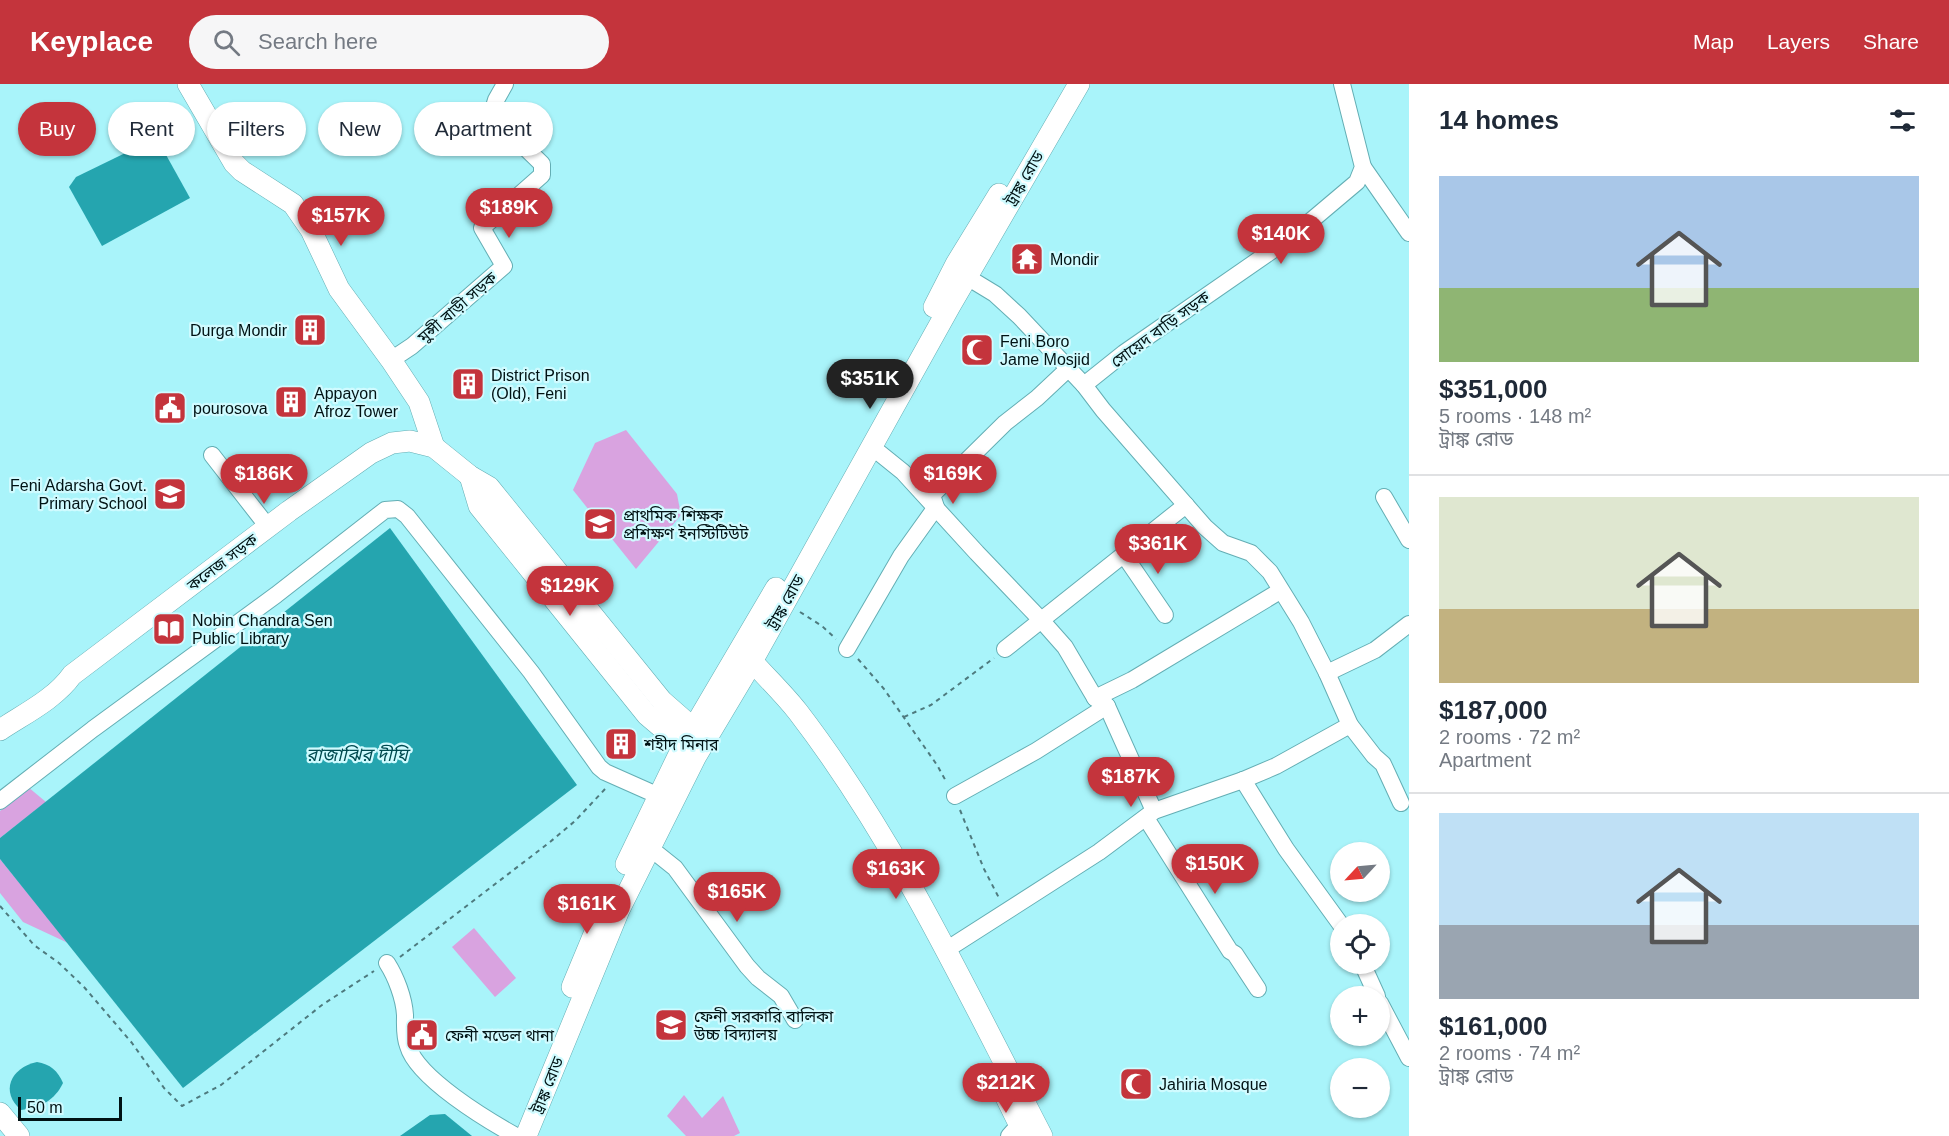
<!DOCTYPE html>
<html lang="en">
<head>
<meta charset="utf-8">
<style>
	:root { --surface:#fff; --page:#f6f6f7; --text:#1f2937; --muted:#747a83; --line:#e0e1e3; --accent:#c4343c }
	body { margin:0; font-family:Arial,"Noto Sans Bengali",sans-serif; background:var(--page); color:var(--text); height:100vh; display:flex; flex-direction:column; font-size:22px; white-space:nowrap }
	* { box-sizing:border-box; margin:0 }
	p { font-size:20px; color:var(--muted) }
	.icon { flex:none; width:33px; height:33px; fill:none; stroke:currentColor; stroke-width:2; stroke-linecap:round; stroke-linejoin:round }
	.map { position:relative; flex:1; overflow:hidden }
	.drawer { display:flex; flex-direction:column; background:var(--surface); width:540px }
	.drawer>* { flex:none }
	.hud { position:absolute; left:18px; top:18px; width:570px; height:54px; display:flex; gap:12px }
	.needle { width:39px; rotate:244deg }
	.tools { position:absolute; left:1330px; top:758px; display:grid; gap:12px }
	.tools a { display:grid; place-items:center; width:60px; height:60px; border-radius:50%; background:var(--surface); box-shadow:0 2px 4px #0004; font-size:30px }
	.scale { position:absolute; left:18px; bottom:15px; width:104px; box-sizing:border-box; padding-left:6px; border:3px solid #001214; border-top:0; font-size:16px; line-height:21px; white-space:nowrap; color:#001214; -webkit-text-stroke:4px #d0fbff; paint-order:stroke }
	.price { position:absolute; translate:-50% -51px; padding:0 14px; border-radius:21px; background:var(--accent); color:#fff; font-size:20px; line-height:39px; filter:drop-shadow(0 2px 3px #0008) }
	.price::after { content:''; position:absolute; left:50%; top:36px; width:18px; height:14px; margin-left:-9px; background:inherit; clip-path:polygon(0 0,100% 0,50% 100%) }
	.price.active { background:#222; color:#fff }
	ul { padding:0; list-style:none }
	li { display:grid; align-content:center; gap:12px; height:318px; padding:0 30px }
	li+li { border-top:2px solid var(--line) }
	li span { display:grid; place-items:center; height:186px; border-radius:0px; color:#555 }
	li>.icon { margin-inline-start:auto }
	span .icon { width:108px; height:108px; fill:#fffc; stroke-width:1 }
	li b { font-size:26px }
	h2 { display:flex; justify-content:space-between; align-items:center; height:72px; padding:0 30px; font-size:26px }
	.tag { padding:0 21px; border-radius:27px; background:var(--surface); box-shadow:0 2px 4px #0004; font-size:21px; line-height:54px }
	.tag.active { background:var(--accent); color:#fff }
	header { display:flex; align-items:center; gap:36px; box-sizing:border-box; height:84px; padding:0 30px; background:var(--accent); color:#fff }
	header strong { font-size:28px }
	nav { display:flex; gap:33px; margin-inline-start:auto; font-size:21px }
	.search { width:420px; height:54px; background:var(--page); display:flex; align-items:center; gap:15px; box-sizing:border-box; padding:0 21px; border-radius:33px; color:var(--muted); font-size:22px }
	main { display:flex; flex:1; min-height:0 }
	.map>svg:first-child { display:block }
	.green { fill:#d9a3e0 }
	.water { fill:#25a5af }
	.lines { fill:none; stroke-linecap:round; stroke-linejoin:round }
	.minor-casing { stroke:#64aeb4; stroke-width:18 }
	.major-casing { stroke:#64aeb4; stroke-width:22 }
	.path { stroke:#4e7a7e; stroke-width:2; stroke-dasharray:4.5 4.5; stroke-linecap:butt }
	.minor { stroke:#fff; stroke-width:16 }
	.major { stroke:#fff; stroke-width:21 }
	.labels { text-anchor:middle; stroke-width:4.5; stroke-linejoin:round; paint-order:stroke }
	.street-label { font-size:16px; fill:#001214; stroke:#d0fbff }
	.poi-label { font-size:16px; fill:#001214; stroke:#d0fbff; text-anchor:start }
	.water-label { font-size:18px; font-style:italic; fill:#004a4f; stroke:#d0fbff }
</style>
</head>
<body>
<header>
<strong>Keyplace</strong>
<div class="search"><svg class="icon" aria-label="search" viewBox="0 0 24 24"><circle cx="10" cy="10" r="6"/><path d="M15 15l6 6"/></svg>Search here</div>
<nav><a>Map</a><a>Layers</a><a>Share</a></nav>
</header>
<main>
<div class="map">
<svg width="1409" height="1052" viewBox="0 0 1409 1052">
	<rect width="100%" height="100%" fill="#a9f4fa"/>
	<g class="green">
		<path d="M626 346 677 410 681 431 636 485 573 406 595 359Z"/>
		<path d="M28 703 46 718 0 754V727Z"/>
		<path d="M0 775 68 859 23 838 0 809Z"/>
		<path d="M474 844 516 894 495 913 452 863Z"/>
		<path d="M684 1011 702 1034 723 1012 740 1049 734 1052H686L667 1032Z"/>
	</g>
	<g class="water">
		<path d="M152 56 160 60 190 114 102 162 69 103 76 93Z"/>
		<path d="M390 444 577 701 183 1004 0 775V754Z"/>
		<path d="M37 978C50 980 58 987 63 999 55 1016 40 1024 21 1026 0 1008 10 984 37 978Z"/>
		<path d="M445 1030 472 1052H400L430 1031Z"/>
	</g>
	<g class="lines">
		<defs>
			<g id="minor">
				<path d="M1363 83 1409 149"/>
				<path d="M967 193 995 210 1019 232 1084 301 1103 326 1205 443 1223 459 1251 469 1270 488 1301 538 1327 589 1350 641 1374 672 1383 680 1401 719"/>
				<path d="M391 276 412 262 504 182 482 144 542 91V80L502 41 492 29 496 16 505 0"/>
				<path d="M1084 301 1124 269 1293 152 1357 98 1363 83 1342 0"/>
				<path d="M872 363 903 388 977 469 1042 537 1065 563 1095 614 1107 622 1154 727"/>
				<path d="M212 371 268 443"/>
				<path d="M1384 413 1409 456"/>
				<path d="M1124 471 1165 531"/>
				<path d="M847 565 901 472 936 423 932 411 1005 339 1037 314 1068 285"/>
				<path d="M1005 565 1186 421"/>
				<path d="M1327 589 1375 566 1409 540"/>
				<path d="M1095 614 1132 596 1280 507"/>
				<path d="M1243 696 1286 765 1341 841"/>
				<path d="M955 712 1036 667 1107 622"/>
				<path d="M0 717 93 645 276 511 385 426 398 425 407 432 531 588 599 683 605 688 659 712"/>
				<path d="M1146 734 1230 867 1235 870 1258 905"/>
				<path d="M650 764 675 784 747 882 758 894 781 912 795 936"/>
				<path d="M946 866 1099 768 1154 727 1243 696 1276 682 1350 641"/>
				<path d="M387 879C396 893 404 914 405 931 405 941 404 952 408 962 417 994 487 1036 516 1052"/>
				<path d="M1362 879 1377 912"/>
				<path d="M1380 919 1409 974"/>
				<path d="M1009 1052 1027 1032"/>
			</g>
			<g id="major">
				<path d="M188 0 234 79 242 87 293 120 311 146 339 205 391 276 419 318 434 363"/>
				<path d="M934 223 956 180 999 110"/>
				<path d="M470 392 479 422 549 509 647 631 693 670"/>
				<path d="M752 577C767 594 784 610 798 628 897 757 967 908 1042 1052"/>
				<path d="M0 646C24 630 55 615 72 591L289 427 371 369 392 359 410 357 434 363 470 392 489 403 662 617 702 652"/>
				<path d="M626 780 683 662 776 504"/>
				<path d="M572 903 597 843"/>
				<path d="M996 993 1025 1052"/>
				<path d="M0 1029 19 1052"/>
				<path d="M526 1052 619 826 696 672 745 590 950 222 1079 0"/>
			</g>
		</defs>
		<use href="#minor" class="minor-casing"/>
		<use href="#major" class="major-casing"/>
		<g class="path">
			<path d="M800 528 822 542 836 555"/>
			<path d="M858 575 884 605 937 681 947 699"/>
			<path d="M904 633 931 621 994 574"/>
			<path d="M960 726 984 785 999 814"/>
			<path d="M0 822 34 861 59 879 84 903 132 959 164 1004 182 1022 221 1001 322 921 374 887"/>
			<path d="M400 873 550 758 575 737 606 704"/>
		</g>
		<use href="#minor" class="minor"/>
		<use href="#major" class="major"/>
	</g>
	<defs>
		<symbol id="temple-square" viewBox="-11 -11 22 22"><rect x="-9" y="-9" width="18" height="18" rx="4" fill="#c4343c" stroke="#d0fbff"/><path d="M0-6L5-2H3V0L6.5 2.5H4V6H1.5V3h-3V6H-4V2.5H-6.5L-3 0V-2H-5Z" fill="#fff"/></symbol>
		<symbol id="building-square" viewBox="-11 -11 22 22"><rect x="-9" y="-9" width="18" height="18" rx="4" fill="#c4343c" stroke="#d0fbff"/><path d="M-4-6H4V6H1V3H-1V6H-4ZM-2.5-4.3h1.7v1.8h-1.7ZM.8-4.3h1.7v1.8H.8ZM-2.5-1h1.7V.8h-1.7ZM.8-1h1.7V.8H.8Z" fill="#fff"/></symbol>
		<symbol id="mosque-square" viewBox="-11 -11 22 22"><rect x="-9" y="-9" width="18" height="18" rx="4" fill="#c4343c" stroke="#d0fbff"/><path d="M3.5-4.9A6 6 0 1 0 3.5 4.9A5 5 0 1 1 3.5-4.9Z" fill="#fff"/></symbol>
		<symbol id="civic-square" viewBox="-11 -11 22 22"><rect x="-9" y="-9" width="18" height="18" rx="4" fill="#c4343c" stroke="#d0fbff"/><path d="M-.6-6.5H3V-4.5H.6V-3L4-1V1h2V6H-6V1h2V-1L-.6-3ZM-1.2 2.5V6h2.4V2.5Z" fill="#fff"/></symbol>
		<symbol id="school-square" viewBox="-11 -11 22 22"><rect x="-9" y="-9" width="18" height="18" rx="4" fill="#c4343c" stroke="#d0fbff"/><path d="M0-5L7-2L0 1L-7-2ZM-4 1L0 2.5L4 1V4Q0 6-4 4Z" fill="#fff"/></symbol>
		<symbol id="library-square" viewBox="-11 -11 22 22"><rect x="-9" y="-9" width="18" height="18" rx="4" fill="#c4343c" stroke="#d0fbff"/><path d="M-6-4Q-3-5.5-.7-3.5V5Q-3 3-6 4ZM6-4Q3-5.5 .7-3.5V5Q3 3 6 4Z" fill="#fff"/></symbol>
	</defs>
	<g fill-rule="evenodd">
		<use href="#temple-square" x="1008" y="156" width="38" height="38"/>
		<use href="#building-square" x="291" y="227" width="38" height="38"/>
		<use href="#mosque-square" x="958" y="247" width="38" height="38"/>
		<use href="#building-square" x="449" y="281" width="38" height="38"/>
		<use href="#building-square" x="272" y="299" width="38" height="38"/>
		<use href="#civic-square" x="151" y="305" width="38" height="38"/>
		<use href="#school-square" x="151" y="391" width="38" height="38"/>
		<use href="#school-square" x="581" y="421" width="38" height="38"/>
		<use href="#library-square" x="150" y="526" width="38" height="38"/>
		<use href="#building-square" x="602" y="641" width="38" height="38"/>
		<use href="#school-square" x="652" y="922" width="38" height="38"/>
		<use href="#civic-square" x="403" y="932" width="38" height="38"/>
		<use href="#mosque-square" x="1117" y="981" width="38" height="38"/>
	</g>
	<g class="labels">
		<g class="street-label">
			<text transform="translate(1024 94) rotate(-60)" y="6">ট্রাঙ্ক রোড</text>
			<text transform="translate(457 223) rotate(-41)" y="6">মুন্সী বাড়ী সড়ক</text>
			<text transform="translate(1160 245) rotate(-36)" y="6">সোয়েদ বাড়ি সড়ক</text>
			<text transform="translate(222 478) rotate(-37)" y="6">কলেজ সড়ক</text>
			<text transform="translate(785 518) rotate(-61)" y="6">ট্রাঙ্ক রোড</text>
			<text transform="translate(547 1001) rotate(-68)" y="6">ট্রাঙ্ক রোড</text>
		</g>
		<g class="poi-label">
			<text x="1050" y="181">Mondir</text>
			<text x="287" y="252" text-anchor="end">Durga Mondir</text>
			<text x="1000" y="263">Feni Boro<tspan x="1000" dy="18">Jame Mosjid</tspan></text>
			<text x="491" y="297">District Prison<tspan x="491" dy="18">(Old), Feni</tspan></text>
			<text x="314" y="315">Appayon<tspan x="314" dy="18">Afroz Tower</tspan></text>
			<text x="193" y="330">pourosova</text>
			<text x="147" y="407" text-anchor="end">Feni Adarsha Govt.<tspan x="147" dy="18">Primary School</tspan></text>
			<text x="623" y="437">প্রাথমিক শিক্ষক<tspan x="623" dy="18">প্রশিক্ষণ ইনস্টিটিউট</tspan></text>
			<text x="192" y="542">Nobin Chandra Sen<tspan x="192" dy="18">Public Library</tspan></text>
			<text x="644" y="666">শহীদ মিনার</text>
			<text x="694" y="938">ফেনী সরকারি বালিকা<tspan x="694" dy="18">উচ্চ বিদ্যালয়</tspan></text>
			<text x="445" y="957">ফেনী মডেল থানা</text>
			<text x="1159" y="1006">Jahiria Mosque</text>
		</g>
		<g class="water-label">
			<text x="357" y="677">রাজাঝির দীঘি</text>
		</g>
	</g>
</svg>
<div class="tools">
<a><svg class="needle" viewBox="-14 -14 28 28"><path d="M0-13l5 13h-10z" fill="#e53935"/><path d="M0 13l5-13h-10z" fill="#747a83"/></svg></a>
<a><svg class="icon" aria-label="locate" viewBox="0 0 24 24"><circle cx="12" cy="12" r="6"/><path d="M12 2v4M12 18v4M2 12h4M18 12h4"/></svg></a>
<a>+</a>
<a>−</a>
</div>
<div class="scale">50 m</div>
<b class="price" style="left:509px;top:155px">$189K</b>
<b class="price" style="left:341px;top:163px">$157K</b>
<b class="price" style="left:1281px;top:181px">$140K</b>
<b class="price active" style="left:870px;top:326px">$351K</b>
<b class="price" style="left:264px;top:421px">$186K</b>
<b class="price" style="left:953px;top:421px">$169K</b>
<b class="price" style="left:1158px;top:491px">$361K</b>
<b class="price" style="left:570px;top:533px">$129K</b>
<b class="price" style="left:1131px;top:724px">$187K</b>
<b class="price" style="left:1215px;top:811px">$150K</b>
<b class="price" style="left:896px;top:816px">$163K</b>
<b class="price" style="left:737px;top:839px">$165K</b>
<b class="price" style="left:587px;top:851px">$161K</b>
<b class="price" style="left:1006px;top:1030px">$212K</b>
<div class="hud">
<a class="tag active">Buy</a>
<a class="tag">Rent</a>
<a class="tag">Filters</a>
<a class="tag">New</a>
<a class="tag">Apartment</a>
</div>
</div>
<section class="drawer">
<h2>14 homes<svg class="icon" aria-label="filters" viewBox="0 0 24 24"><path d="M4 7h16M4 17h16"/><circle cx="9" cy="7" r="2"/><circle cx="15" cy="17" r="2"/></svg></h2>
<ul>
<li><span style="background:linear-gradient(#a9c7e8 60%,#8fb573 0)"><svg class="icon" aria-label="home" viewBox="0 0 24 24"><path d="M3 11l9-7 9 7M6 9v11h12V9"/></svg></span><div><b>$351,000</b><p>5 rooms · 148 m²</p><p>ট্রাঙ্ক রোড</p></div></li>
<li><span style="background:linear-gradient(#dfe7d0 60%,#c2b280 0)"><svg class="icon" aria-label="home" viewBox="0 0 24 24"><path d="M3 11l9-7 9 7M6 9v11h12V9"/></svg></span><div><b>$187,000</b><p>2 rooms · 72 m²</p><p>Apartment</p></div></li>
<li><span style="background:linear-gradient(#bfe0f5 60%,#9aa5b1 0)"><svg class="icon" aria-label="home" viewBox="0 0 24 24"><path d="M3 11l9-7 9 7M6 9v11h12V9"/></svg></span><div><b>$161,000</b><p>2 rooms · 74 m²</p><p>ট্রাঙ্ক রোড</p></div></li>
</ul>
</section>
</main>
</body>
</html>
